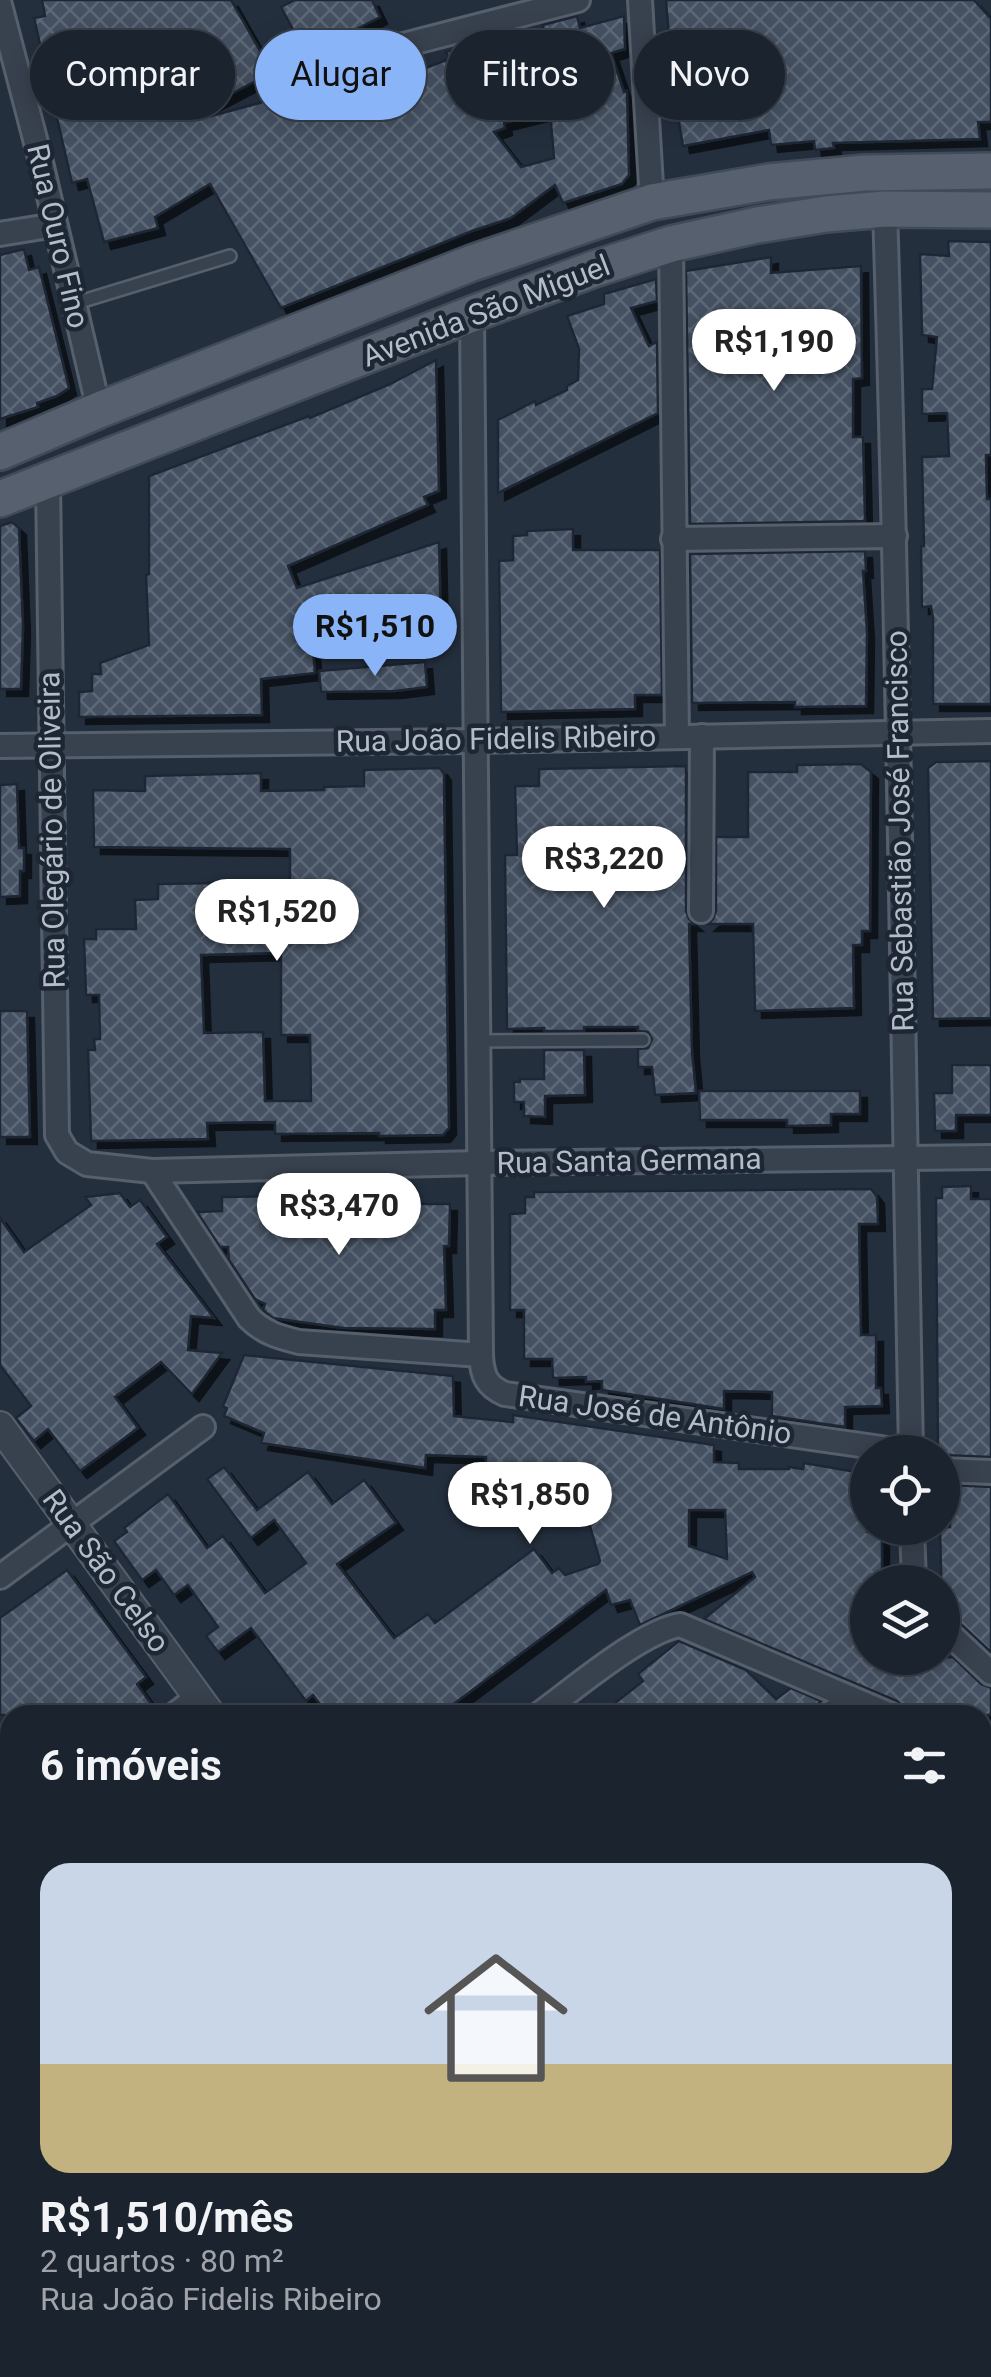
<!DOCTYPE html>
<html lang="pt">
<head>
<meta charset="utf-8">
<style>
	:root { --surface:#1b232e; --page:#282f3a; --text:#f1f3f6; --muted:#a0a4aa; --line:#39404a; --accent:#8ab4f8 }
	body { margin:0; font-family:Roboto,sans-serif; background:var(--page); color:var(--text); height:100vh; display:flex; flex-direction:column; font-size:38px; white-space:nowrap }
	* { box-sizing:border-box; margin:0 }
	p { font-size:32px; color:var(--muted) }
	.icon { flex:none; width:55px; height:55px; fill:none; stroke:currentColor; stroke-width:2; stroke-linecap:round; stroke-linejoin:round }
	.map { position:relative; flex:1; overflow:hidden }
	.side { position:absolute; left:0px; top:1705px; width:992px; height:672px; display:flex; flex-direction:column; background:var(--surface); border-radius:30px 30px 0 0; box-shadow:0 5px 25px #0003,0 0 0 2px var(--line) }
	.side>* { flex:none }
	.banner { position:absolute; left:30px; top:30px; width:932px; height:90px; display:flex; gap:20px }
	.buttons { position:absolute; left:850px; top:1435px; display:grid; gap:20px }
	.buttons a { display:grid; place-items:center; width:110px; height:110px; border-radius:50%; background:var(--surface); box-shadow:0 5px 25px #0003,0 0 0 2px var(--line); font-size:50px }
	.price { position:absolute; translate:-50% -85px; padding:0 22px; border-radius:35px; background:#fff; color:#222; font-size:32px; line-height:65px; filter:drop-shadow(0 2px 5px #0008) }
	.price::after { content:''; position:absolute; left:50%; top:60px; width:30px; height:22px; margin-left:-15px; background:inherit; clip-path:polygon(0 0,100% 0,50% 100%) }
	.price.on { background:var(--accent); color:#111 }
	ul { padding:0; list-style:none }
	li { display:grid; align-content:center; gap:20px; height:530px; padding:0 40px }
	li+li { border-top:2px solid var(--line) }
	li span { display:grid; place-items:center; height:310px; border-radius:30px; color:#555 }
	li>.icon { margin-inline-start:auto }
	span .icon { width:180px; height:180px; fill:#fffc; stroke-width:1 }
	li b { font-size:42px }
	h2 { display:flex; justify-content:space-between; align-items:center; height:120px; padding:0 40px; font-size:42px }
	.tag { padding:0 35px; border-radius:45px; background:var(--surface); box-shadow:0 5px 25px #0003,0 0 0 2px var(--line); font-size:35px; line-height:90px }
	.tag.on { background:var(--accent); color:#111 }
	.map>svg:first-child { display:block }
	.building { fill:url(#building-cross-hatch); stroke:#1f2835; stroke-width:2.5; fill-rule:evenodd; filter:url(#shadow) }
	.lines { fill:none; stroke-linecap:round; stroke-linejoin:round }
	.service-casing { stroke:#565f6c; stroke-width:16 }
	.minor-casing { stroke:#565f6c; stroke-width:28 }
	.tertiary-casing { stroke:#565f6c; stroke-width:32 }
	.secondary-casing { stroke:#565f6c; stroke-width:38 }
	.primary-casing { stroke:#414a57; stroke-width:40 }
	.service { stroke:#38414e; stroke-width:11 }
	.minor { stroke:#38414e; stroke-width:22 }
	.tertiary { stroke:#38414e; stroke-width:28 }
	.secondary { stroke:#465061; stroke-width:32 }
	.primary { stroke:#56606e; stroke-width:35 }
	.labels { text-anchor:middle; stroke-width:9; stroke-linejoin:round; paint-order:stroke }
	.street-label { font-size:30px; fill:#b4bcc9; stroke:#1d2633 }
</style>
</head>
<body>
<div class="map">
<svg width="991" height="2377" viewBox="0 0 991 2377">
	<defs>
		<pattern id="building-cross-hatch" width="8" height="8" patternUnits="userSpaceOnUse" patternTransform="scale(2.5)"><rect width="8" height="8" fill="#455162"/><path d="M0 0l8 8M0 8l8-8" fill="none" stroke="#5d6877"/></pattern>
		<filter id="shadow"><feDropShadow dx="7" dy="7" stdDeviation="0" flood-color="#0009"/></filter>
	</defs>
	<rect width="100%" height="100%" fill="#242f3e"/>
	<g class="building">
		<path d="M42 0H231L260 51 258 60 261 67 271 73 201 110 204 118 348 79 356 95 381 83 382 85 449 59 446 52 501 36 505 53 545 44 543 25 577 16 580 28 624 16 625 49 611 53 624 92 627 91 629 175 622 184 563 203 555 185 511 218 472 231 281 308 210 184 155 217 158 228 104 242 87 179 72 183 34 18 45 16ZM550 112 554 158 521 167 494 132 505 128 504 123Z"/>
		<path d="M295 0H372L380 17 314 51 305 52 281 7Z"/>
		<path d="M666 0H974L991 19V122H978L980 139 833 143 834 148 815 150 814 141 771 145 769 130 683 146 677 112 681 111 676 75H672Z"/>
		<path d="M948 241 991 242V455H986L987 499H991V704H933V618L931 606 922 607 921 546H924L922 457 949 456 947 413 922 414V389H932L937 337 922 335 920 254 949 256Z"/>
		<path d="M24 249 29 270 39 267 69 388 57 396 37 403 38 407 0 419V255Z"/>
		<path d="M771 257V273L861 266 862 378 853 379V437H863L865 521 690 524 686 271Z"/>
		<path d="M656 279 657 301 631 308 649 346 657 342 658 413 498 493V420L535 401 536 405 567 390V386L578 380 579 349 567 316 604 304V294Z"/>
		<path d="M436 360 439 491 424 497 428 505 288 566 297 588 439 542 441 624 312 641 315 673 261 679 262 715 79 717V692L92 691V674H101L100 663 149 645 146 575 149 574V476L309 416 310 418 390 384Z"/>
		<path d="M12 522 19 528 23 627 21 689H0V526Z"/>
		<path d="M573 529V550H660L662 695H635V709L501 712 499 561 513 560V536L527 535V531Z"/>
		<path d="M865 551 866 571H863L867 633 866 706 795 707V702L692 703 690 554Z"/>
		<path d="M425 662 427 687 395 691 321 692 319 671Z"/>
		<path d="M991 761V1018L933 1019 928 768 936 762Z"/>
		<path d="M861 764 871 772 870 931H862V945H853L854 1008 755 1011 753 924H708L713 919 716 911V837H748V772H797V765Z"/>
		<path d="M686 766V911L689 919 695 924H689L692 1052 696 1093 655 1095 652 1067H638V1049L648 1048 652 1039 648 1032 638 1031V1027H584V1031H544V1028L507 1029 505 855H517L515 786H539V769Z"/>
		<path d="M440 768 444 774V787L449 1128 443 1135 379 1136V1133L275 1134V1122L207 1123 208 1139 91 1141 88 1050H95L94 1039H100L99 995H86L84 939H96V929H136L135 900 158 899V884L290 882V849L94 847 93 790 145 791V776L261 773V791L324 790V787L364 786V770ZM281 953V1035H310L311 1101H265L263 1032 204 1033 201 955Z"/>
		<path d="M17 784 19 848H24V871H20V896L0 897V785Z"/>
		<path d="M0 1011H27L30 1137H0Z"/>
		<path d="M544 1050H584L585 1095 545 1096V1117L524 1116V1102H514V1082H520V1079H544Z"/>
		<path d="M952 1065H991V1115H956V1131H935L934 1093H952Z"/>
		<path d="M699 1091H860V1114H831V1125L787 1126V1120H700Z"/>
		<path d="M971 1186V1199H991V1457L942 1455V1452H938L936 1198H942V1187Z"/>
		<path d="M871 1189 877 1197 878 1224H859L861 1335H876V1388H881L882 1406 845 1407V1427L772 1416V1392L724 1391V1409L602 1390V1381L586 1382V1377L553 1378 552 1359H524V1310H510V1214L525 1213V1197H534V1192Z"/>
		<path d="M120 1193 130 1207 140 1200 167 1237 157 1244 214 1318 191 1316 188 1350 222 1353 192 1394 161 1362 115 1397 138 1428 80 1471 48 1429 34 1441 16 1418 31 1406 0 1365V1218L24 1252 91 1205 85 1197Z"/>
		<path d="M397 1194V1204H450L449 1246H444L446 1310H435V1329L343 1328 273 1318 263 1310 265 1304 255 1299 229 1260 228 1247H220L197 1212 222 1211V1197Z"/>
		<path d="M244 1355 453 1376 454 1416 513 1422V1415L714 1445V1462L739 1463V1469H789V1467L803 1469 804 1463 868 1474 867 1532 882 1536V1582H868V1658L953 1657 981 1684 991 1688V1715H913L897 1701 704 1619 755 1577 752 1572 640 1625 630 1600 611 1605 606 1590 439 1715H328L313 1695 306 1701 251 1628 218 1652 206 1636 218 1627 188 1585 174 1595 156 1570 142 1580 114 1541 127 1532 124 1528 168 1494 207 1548 223 1536 265 1593 306 1563 274 1520 251 1538 207 1479 224 1467 257 1510 308 1472 332 1504 364 1480 396 1523 337 1564 394 1638 428 1614 435 1623 534 1549 552 1573 559 1568 565 1575 598 1564 600 1561 584 1505 485 1481 486 1457 426 1455 425 1468 261 1443 264 1433 224 1416 227 1408 223 1406ZM689 1510H725L727 1559 689 1546Z"/>
		<path d="M951 1485 991 1487V1652L952 1616 942 1610 940 1528 950 1527Z"/>
		<path d="M67 1570 146 1677 137 1684 159 1715H0V1618Z"/>
		<path d="M679 1641 746 1670 776 1699 791 1688 821 1701 807 1715H600L643 1681 638 1674Z"/>
	</g>
	<g class="lines">
		<defs>
			<g id="service">
				<path d="M73 304 230 256"/>
				<path d="M479 1041 643 1040"/>
			</g>
			<g id="minor">
				<path d="M640 0 652 202"/>
				<path d="M0 5 40 158 99 410"/>
				<path d="M273 58 301 67 326 65 578 0"/>
				<path d="M885 209C898 624 903 1038 911 1452"/>
				<path d="M0 234 55 225"/>
				<path d="M671 244 677 736"/>
				<path d="M472 314 481 1355"/>
				<path d="M48 481 57 1135 67 1152 87 1164 152 1171 478 1163 991 1157"/>
				<path d="M673 539 895 536"/>
				<path d="M0 746 477 741 991 731"/>
				<path d="M701 911 702 736"/>
				<path d="M152 1171 249 1318C264 1333 279 1337 299 1342L481 1355C482 1375 486 1386 505 1394L909 1452"/>
				<path d="M942 1470 991 1472"/>
				<path d="M912 1528 914 1582"/>
				<path d="M0 1577 203 1427"/>
				<path d="M942 1627 991 1673"/>
				<path d="M174 1715 198 1697"/>
				<path d="M538 1715C573 1690 640 1632 680 1625L891 1715"/>
				<path d="M828 1715 851 1698"/>
				<path d="M982 1796 991 1805"/>
				<path d="M0 1843 10 1835"/>
				<path d="M982 1892 991 1903"/>
				<path d="M0 2113 10 2122"/>
				<path d="M0 2233 10 2235"/>
				<path d="M982 2275 991 2269"/>
				<path d="M604 2368 610 2377"/>
				<path d="M832 2377 847 2368"/>
				<path d="M895 2377 899 2368"/>
			</g>
			<path id="tertiary" d="M0 1426 211 1715"/>
			<g id="secondary">
				<path d="M982 1864 991 1858"/>
				<path d="M209 2377 221 2368"/>
			</g>
			<g id="primary">
				<path d="M0 452 99 410 472 263 652 202 768 182 865 173 991 171"/>
				<path d="M0 499 472 314 594 269 671 244 757 225 826 214 885 209 991 210"/>
			</g>
		</defs>
		<use href="#service" class="service-casing"/>
		<use href="#minor" class="minor-casing"/>
		<use href="#tertiary" class="tertiary-casing"/>
		<use href="#secondary" class="secondary-casing"/>
		<use href="#primary" class="primary-casing"/>
		<use href="#service" class="service"/>
		<use href="#minor" class="minor"/>
		<use href="#tertiary" class="tertiary"/>
		<use href="#secondary" class="secondary"/>
		<use href="#primary" class="primary"/>
	</g>
	<g class="labels">
		<g class="street-label">
			<text transform="translate(58 236) rotate(77)" y="10">Rua Ouro Fino</text>
			<text transform="translate(486 311) rotate(-21)" y="10">Avenida São Miguel</text>
			<text transform="translate(496 739) rotate(-1)" y="10">Rua João Fidelis Ribeiro</text>
			<text transform="translate(52 830) rotate(-91)" y="10">Rua Olegário de Oliveira</text>
			<text transform="translate(900 831) rotate(-91)" y="10">Rua Sebastião José Francisco</text>
			<text transform="translate(629 1161) rotate(-1)" y="10">Rua Santa Germana</text>
			<text transform="translate(655 1415) rotate(8)" y="10">Rua José de Antônio</text>
			<text transform="translate(106 1571) rotate(54)" y="10">Rua São Celso</text>
		</g>
	</g>
</svg>
<div class="buttons">
<a><svg class="icon" aria-label="locate" viewBox="0 0 24 24"><circle cx="12" cy="12" r="6"/><path d="M12 2v4M12 18v4M2 12h4M18 12h4"/></svg></a>
<a><svg class="icon" aria-label="layers" viewBox="0 0 24 24"><path d="M12 4l9 5-9 5-9-5zM3 14l9 5 9-5"/></svg></a>
</div>
<b class="price" style="left:774px;top:394px">R$1,190</b>
<b class="price on" style="left:375px;top:679px">R$1,510</b>
<b class="price" style="left:604px;top:911px">R$3,220</b>
<b class="price" style="left:277px;top:964px">R$1,520</b>
<b class="price" style="left:339px;top:1258px">R$3,470</b>
<b class="price" style="left:530px;top:1547px">R$1,850</b>
<div class="banner">
<a class="tag">Comprar</a>
<a class="tag on">Alugar</a>
<a class="tag">Filtros</a>
<a class="tag">Novo</a>
</div>
<section class="side">
<h2>6 imóveis<svg class="icon" aria-label="filters" viewBox="0 0 24 24"><path d="M4 7h16M4 17h16"/><circle cx="9" cy="7" r="2"/><circle cx="15" cy="17" r="2"/></svg></h2>
<ul>
<li><span style="background:linear-gradient(#c9d6e8 65%,#c2b280 0)"><svg class="icon" aria-label="home" viewBox="0 0 24 24"><path d="M3 11l9-7 9 7M6 9v11h12V9"/></svg></span><div><b>R$1,510/mês</b><p>2 quartos · 80 m²</p><p>Rua João Fidelis Ribeiro</p></div></li>
</ul>
</section>
</div>
</body>
</html>
